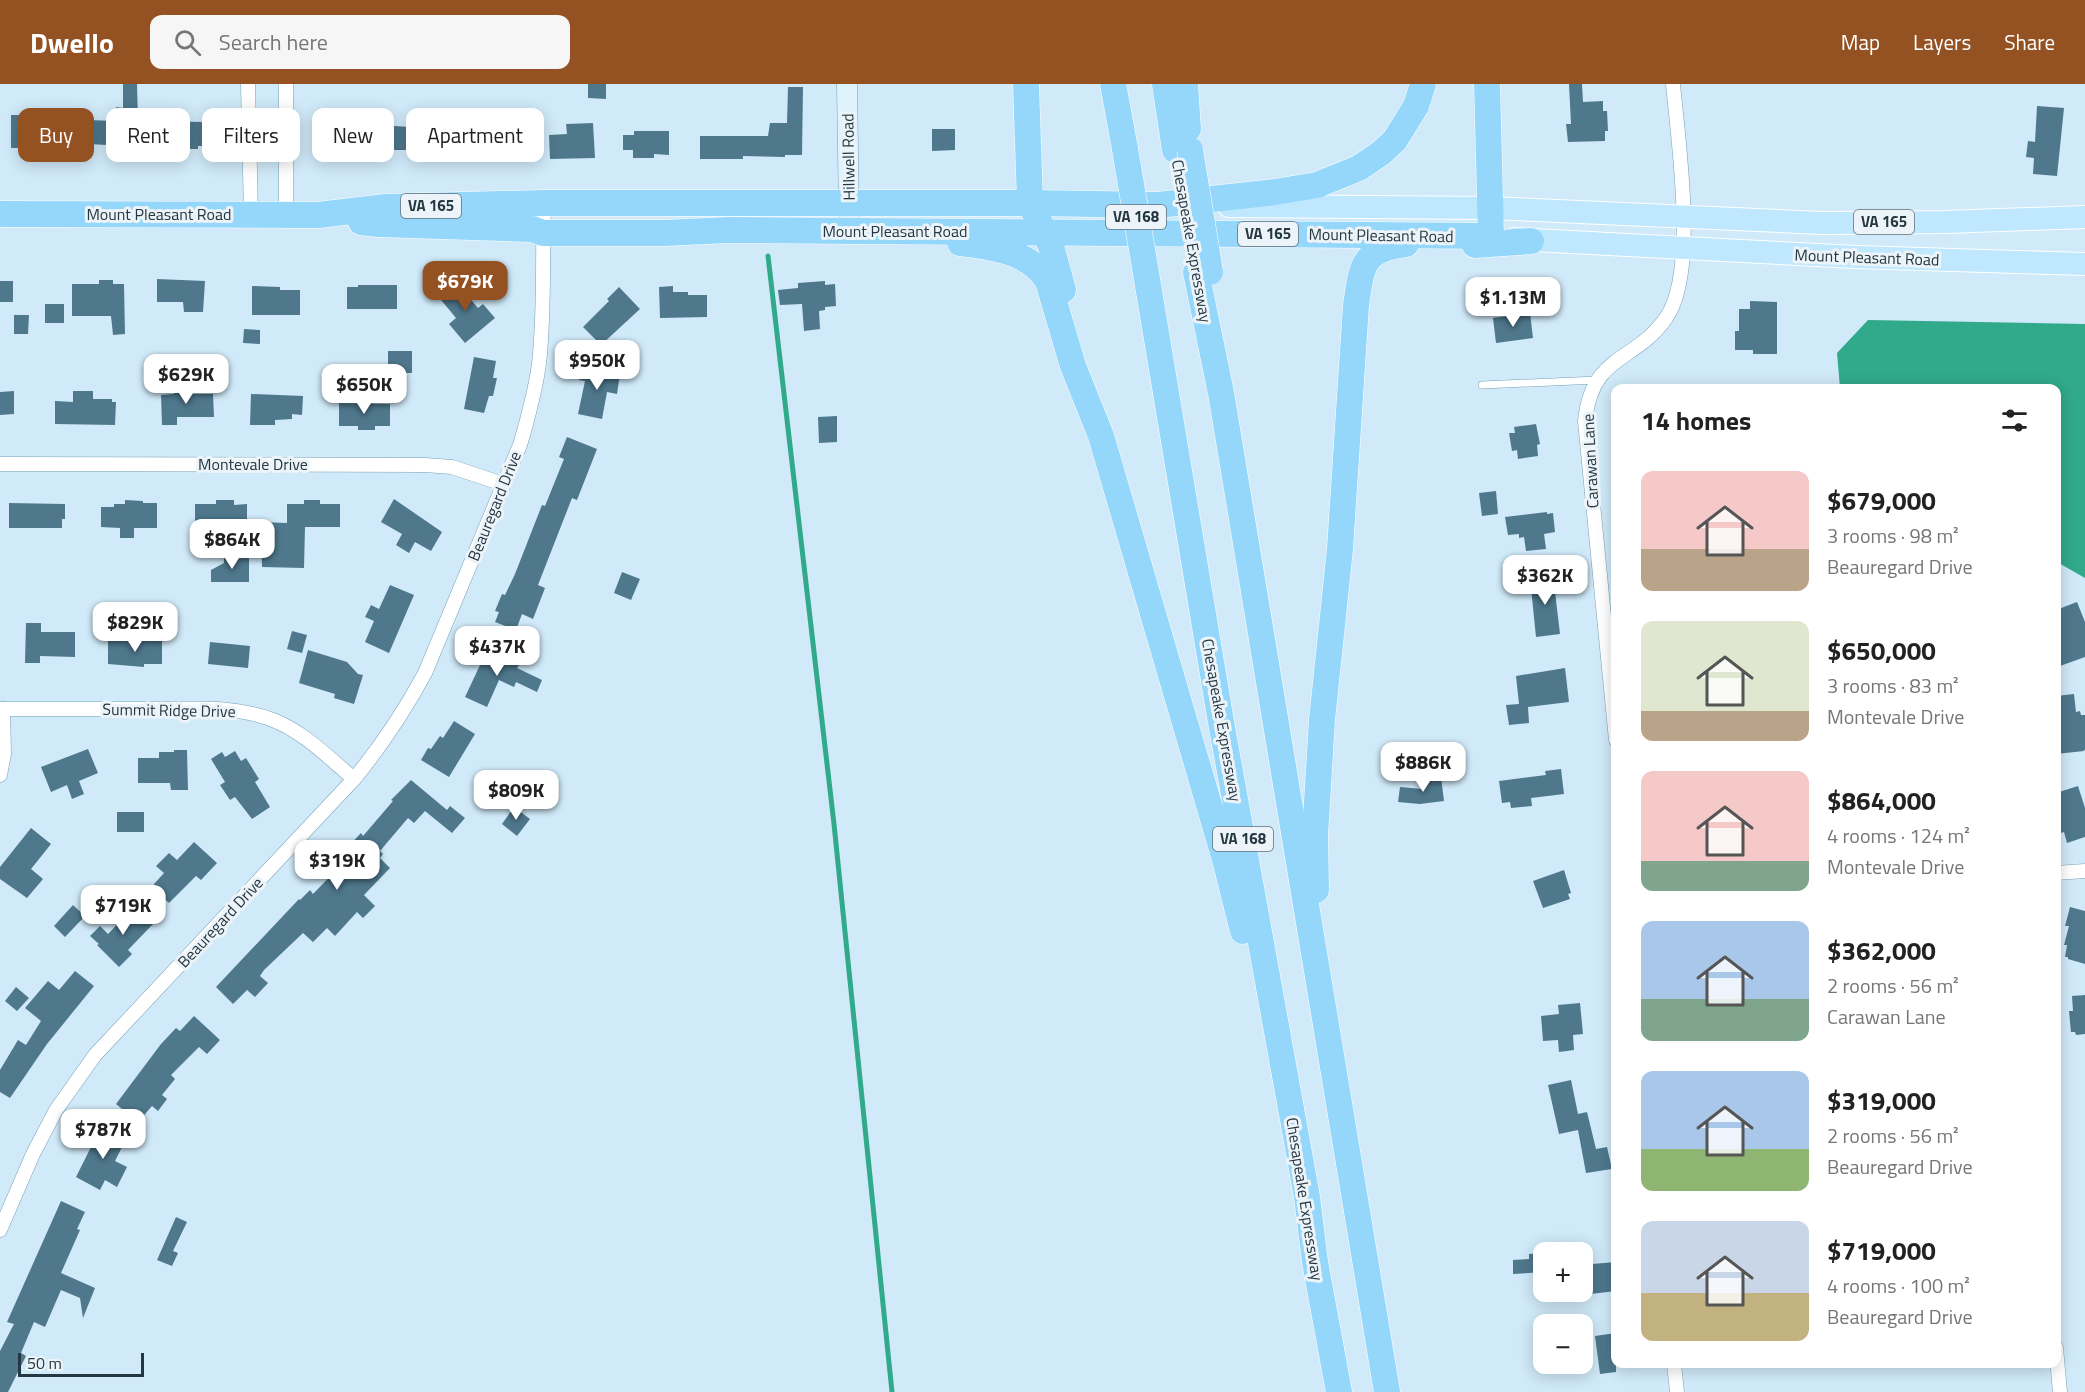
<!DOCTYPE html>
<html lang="en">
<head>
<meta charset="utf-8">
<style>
	:root { --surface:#fff; --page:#f6f6f6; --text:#222; --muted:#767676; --accent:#945121 }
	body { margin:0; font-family:"Titillium Web",sans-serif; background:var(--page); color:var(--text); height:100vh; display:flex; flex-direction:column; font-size:22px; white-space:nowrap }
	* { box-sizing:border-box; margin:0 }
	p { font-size:20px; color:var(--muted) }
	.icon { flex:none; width:33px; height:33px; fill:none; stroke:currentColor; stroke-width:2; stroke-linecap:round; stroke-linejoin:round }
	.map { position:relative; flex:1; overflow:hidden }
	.panel { position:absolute; left:1611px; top:300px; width:450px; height:984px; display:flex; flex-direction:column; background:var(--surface); border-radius:12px; box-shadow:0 3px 15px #0003 }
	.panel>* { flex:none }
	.top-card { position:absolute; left:18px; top:24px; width:570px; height:54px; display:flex; gap:12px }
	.tools { position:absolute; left:1533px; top:1158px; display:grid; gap:12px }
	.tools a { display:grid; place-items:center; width:60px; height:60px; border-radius:12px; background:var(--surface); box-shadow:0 3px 15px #0003; font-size:30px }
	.scale { position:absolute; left:18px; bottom:15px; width:126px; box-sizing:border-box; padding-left:6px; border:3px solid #253740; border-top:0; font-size:16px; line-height:21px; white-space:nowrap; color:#253740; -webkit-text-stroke:4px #ecf4f9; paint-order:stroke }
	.price { position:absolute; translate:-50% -51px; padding:0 14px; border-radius:12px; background:#fff; color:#222; font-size:20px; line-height:39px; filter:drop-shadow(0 2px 3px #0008) }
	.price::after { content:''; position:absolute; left:50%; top:36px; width:18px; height:14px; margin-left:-9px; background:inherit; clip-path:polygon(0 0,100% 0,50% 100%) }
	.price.active { background:var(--accent); color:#fff }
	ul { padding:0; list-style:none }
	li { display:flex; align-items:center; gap:18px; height:150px; padding:0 30px }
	li span { display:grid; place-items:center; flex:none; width:168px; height:120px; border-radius:12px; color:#555 }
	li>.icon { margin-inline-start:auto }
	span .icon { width:72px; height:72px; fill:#fffc; stroke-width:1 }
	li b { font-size:26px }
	h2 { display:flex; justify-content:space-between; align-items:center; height:72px; padding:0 30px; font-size:26px }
	.pill { padding:0 21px; border-radius:12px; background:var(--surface); box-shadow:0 3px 15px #0003; font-size:21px; line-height:54px }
	.pill.active { background:var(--accent); color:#fff }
	header { display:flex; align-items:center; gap:36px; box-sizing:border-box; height:84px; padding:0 30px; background:var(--accent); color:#fff }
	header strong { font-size:28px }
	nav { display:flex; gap:33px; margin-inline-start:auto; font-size:21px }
	.search { width:420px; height:54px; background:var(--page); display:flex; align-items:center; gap:15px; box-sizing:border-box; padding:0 21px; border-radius:12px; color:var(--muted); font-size:22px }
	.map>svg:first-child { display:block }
	.water { fill:#31a98b }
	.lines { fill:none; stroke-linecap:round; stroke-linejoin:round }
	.stream { stroke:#31a98b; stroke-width:5 }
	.building { fill:#4f788d }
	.lane-casing { stroke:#77a1b8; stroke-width:8 }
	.street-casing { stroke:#77a1b8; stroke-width:15 }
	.secondary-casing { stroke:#77a1b8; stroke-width:21 }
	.primary-casing { stroke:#fff; stroke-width:24 }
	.highway-casing { stroke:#fff; stroke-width:27 }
	.lane { stroke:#fff; stroke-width:7 }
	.street { stroke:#fff; stroke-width:14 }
	.secondary { stroke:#dff3fe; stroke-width:20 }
	.primary { stroke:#bfe7fd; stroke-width:22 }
	.highway { stroke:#94d7fb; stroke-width:26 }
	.highway-bridge-casing { stroke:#fff; stroke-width:27; stroke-linecap:butt }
	.highway-bridge { stroke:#94d7fb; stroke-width:26 }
	.labels { text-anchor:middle; stroke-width:6; stroke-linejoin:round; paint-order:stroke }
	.shield { fill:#ecf4f9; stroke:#617078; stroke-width:1.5 }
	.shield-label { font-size:15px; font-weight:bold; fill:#253740 }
	.street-label { font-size:16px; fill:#253740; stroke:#ecf4f9 }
</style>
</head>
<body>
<header>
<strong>Dwello</strong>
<div class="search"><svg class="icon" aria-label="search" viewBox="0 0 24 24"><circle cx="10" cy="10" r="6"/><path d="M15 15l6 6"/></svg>Search here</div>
<nav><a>Map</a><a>Layers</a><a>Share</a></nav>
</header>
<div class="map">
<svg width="2085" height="1308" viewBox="0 0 2085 1308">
	<rect width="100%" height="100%" fill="#d0eaf9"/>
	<path class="water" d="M1868 236 2085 240V494L2057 478 2056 304H1840L1837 269Z"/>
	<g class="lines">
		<path class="stream" d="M768 172 834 740 892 1308"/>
	</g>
	<g class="building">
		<path d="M123 0H137L138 37 208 38V62H198V65H170V61H138V65L108 64V61L88 60V36L116 37V23L123 24Z"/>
		<path d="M588 0H606V15L588 14Z"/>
		<path d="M1569 0H1582L1583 18 1603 17V27H1607L1608 47H1605V57L1568 58 1566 40H1571Z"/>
		<path d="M788 3H803L802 71H785V73L743 72V75H700V52H768L770 39H787Z"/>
		<path d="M2037 22 2064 24 2057 92 2033 90 2034 74 2026 73 2028 57 2035 58Z"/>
		<path d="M11 31H30V36L60 37V60H40V64H11Z"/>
		<path d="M506 32 519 33 520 75 506 74V69L469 66H433V72H415V66H371V70H318V46H394V42L410 43V33L424 34V43H506Z"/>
		<path d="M593 39 595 74 550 75 549 51 567 50 566 40Z"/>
		<path d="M932 45H955V66L932 67Z"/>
		<path d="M634 47H669V71L654 70V74H633V66H623V51H634Z"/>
		<path d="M157 195 205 197 203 228H184L183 218H157Z"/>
		<path d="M99 196H113V200H124L125 250 113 251 111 232H72V200H99Z"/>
		<rect x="0" y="197" width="13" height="21"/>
		<path d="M455 197 478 224 483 220 495 234 465 259 449 240 456 234 437 211Z"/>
		<path d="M825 197V201L835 200 836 222 825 223V226L819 227 820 245 804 247 802 220 780 221 778 206 798 204V199Z"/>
		<path d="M358 201H397V225H347V203H358Z"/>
		<path d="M252 202 280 203V206H300V231H252Z"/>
		<path d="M673 202V208H688V211H707V233L660 234 659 203Z"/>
		<path d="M619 203 640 225 601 261 583 243 609 217 607 215Z"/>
		<path d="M1750 217 1777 218V270H1753V266H1735V247H1739V225H1750Z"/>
		<rect x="45" y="220" width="19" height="19"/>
		<path d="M1530 229 1533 254 1496 259 1493 234Z"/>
		<path d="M14 231H29L28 250H14Z"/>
		<path d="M244 245 260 246V260L243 259Z"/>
		<rect x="388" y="267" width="24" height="22"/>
		<path d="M474 273 496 277 493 294H497L493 312H489L484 329 464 325Z"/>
		<path d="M582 282 620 290 617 310 607 308 602 335 578 330 585 297 579 296Z"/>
		<path d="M174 301H192V310H213L214 333H177V341H162L161 311 174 310Z"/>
		<path d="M14 307V330L0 331V308Z"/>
		<path d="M73 307H93V315H112V318H116L115 341 55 340V317L73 318Z"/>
		<path d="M251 310 303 312 302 331 292 330V335L275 336V341H250Z"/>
		<path d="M339 319 390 320V342H375V346H358V342H339Z"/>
		<path d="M837 332V358L819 359 818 333Z"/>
		<path d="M1536 340 1540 360 1537 361 1538 372 1518 375 1517 366 1512 367 1509 349H1515L1514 343Z"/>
		<path d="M567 353 597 365 577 416 572 414 538 501 545 504 533 535 522 530 516 546 495 538 499 528 495 527 502 510 505 511 515 490 542 421 545 422 564 375 559 373Z"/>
		<path d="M1496 407 1498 430 1482 432 1479 409Z"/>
		<path d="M394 415 442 448 431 467 415 458 409 469 396 461 402 450 381 438Z"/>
		<path d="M125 416 143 417V419H157V444H134V454H120V444L101 443V423H114V420H125Z"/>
		<path d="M216 416H234V421L247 420V445H195V420H216Z"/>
		<path d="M304 416H320V420H340V443H305L304 484 262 483 261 438 287 439V420H304Z"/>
		<path d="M9 419 65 420V435H62V444H9Z"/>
		<path d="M1547 428V430L1553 429 1555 448 1544 450 1546 465 1526 467 1524 453 1519 454V450L1508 451 1505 433Z"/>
		<path d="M224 472H249V498H211V486L224 479Z"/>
		<path d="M622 488 640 495 631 516 614 509Z"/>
		<path d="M1553 491 1560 550 1536 553 1530 494Z"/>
		<path d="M390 501 414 511 389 569 365 558 374 537 365 533 371 521 379 525Z"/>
		<path d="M2077 518 2085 538V573L2060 582 2056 574V526Z"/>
		<path d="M26 539H41V548H75V573L40 572V579H25Z"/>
		<path d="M292 547 307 551 302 569 287 565Z"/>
		<path d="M108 557H162V580H144V583L108 580Z"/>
		<path d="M210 558 250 562 248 584 208 580Z"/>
		<path d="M481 564 519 581 517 584 542 596 537 608 516 598 514 603 499 596 487 623 465 613 481 579 475 577Z"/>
		<path d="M308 566 347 578 358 590 363 591 354 620 334 614 335 610 299 599Z"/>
		<path d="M1565 584 1569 618 1528 623 1529 639 1509 641 1506 621 1519 620 1516 592Z"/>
		<path d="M2074 610 2076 628 2080 627 2081 631H2085V665L2084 667 2056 670V612Z"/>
		<path d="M454 637 475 650 449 693 421 676 428 664 431 665 440 652 443 654Z"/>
		<path d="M88 665 98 689 79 697 84 710 72 715 67 701 51 708 41 683Z"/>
		<path d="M174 666H187L188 706H171L170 699H138V674H159V668H174Z"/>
		<path d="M235 667 241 677 246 674 259 695 255 698 270 723 252 735 235 713 230 716 220 701 225 698 211 675 222 668 225 673Z"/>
		<path d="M1561 685 1564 710 1531 714 1532 722 1511 724 1510 718 1502 719 1499 697 1546 691 1545 687Z"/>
		<path d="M1441 693 1444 717 1420 720 1398 718 1400 703 1422 705 1421 696Z"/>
		<path d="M411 696 447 726 450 722 465 734 452 749 425 727 414 739 408 734 380 767 383 770 380 774 390 784 364 811 375 822 363 834 357 828 335 852 327 844 313 858 303 849 264 886 260 892 268 899 255 913 247 906 233 920 216 903 299 815 300 816 310 806 313 810 352 770 346 765 361 749 363 752 393 717 391 716Z"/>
		<path d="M2078 702 2085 724V753L2067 759 2064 748 2061 749 2056 735V709Z"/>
		<path d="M514 723 530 735 517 752 502 740Z"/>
		<rect x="117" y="728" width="27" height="20"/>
		<path d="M31 744 51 760 31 785 43 795 27 814 0 795V783Z"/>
		<path d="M194 758 217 779 201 796 196 792 169 819 154 805V800L164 789 156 782 169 769 177 776Z"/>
		<path d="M1564 786 1571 809 1568 810 1570 815 1543 824 1533 797Z"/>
		<path d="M73 821 85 832 65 853 54 842Z"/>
		<path d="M135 822 153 840 128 866 132 870 119 883 97 861 99 860 90 852 100 842 108 850Z"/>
		<path d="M2070 823 2085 827V880L2068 875V873H2065L2067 861H2064L2069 842H2065Z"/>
		<path d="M75 887 94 902 47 960 10 1014 0 1008V986L18 956 26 961 41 937 25 924 48 897 59 906Z"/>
		<path d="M16 903 29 914 17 927 5 917Z"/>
		<path d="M2085 911V950L2076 951 2075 948H2071L2069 927H2073L2072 912Z"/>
		<path d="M1580 919 1583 950 1573 951 1574 966 1559 968 1558 956 1543 957 1541 932 1559 930 1558 921Z"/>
		<path d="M194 932 220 956 207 970 199 963 171 991 175 995 162 1011 167 1015 158 1027 152 1022 140 1036V1040L116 1020 161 960 176 944 180 947Z"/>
		<path d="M1571 996 1578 1030 1587 1028 1596 1065 1607 1063 1612 1085 1586 1089 1578 1046 1559 1050 1548 1001Z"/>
		<path d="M97 1042 125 1057 115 1077 127 1083 117 1103 105 1096 100 1106 76 1093 91 1063 87 1061Z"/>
		<path d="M61 1117 85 1128 77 1145 80 1146 61 1189 95 1204 83 1234 80 1214 61 1206 45 1243 34 1238 21 1269 26 1272 8 1308H0V1267L14 1240 7 1238Z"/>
		<path d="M176 1133 187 1138 173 1167 178 1169 172 1182 157 1176Z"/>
		<path d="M1544 1169V1188L1513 1190V1176L1529 1175V1170Z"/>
		<path d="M1616 1178V1207L1582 1211V1193L1593 1192 1592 1180Z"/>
		<path d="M1616 1249V1288L1600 1290 1595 1252Z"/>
	</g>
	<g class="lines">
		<defs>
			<path id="lane" d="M1482 301 1598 296"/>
			<g id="street">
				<path d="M248 0 251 131"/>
				<path d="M286 0V131"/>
				<path d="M0 380 425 381 452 383 503 400"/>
				<path d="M0 625C50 625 101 625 151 625 191 625 235 621 273 636 304 648 329 674 354 695"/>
				<path d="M1616 656 1585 337C1592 269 1635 279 1666 234 1698 189 1678 56 1673 0"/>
				<path d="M0 691 4 670 3 625"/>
				<path d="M2056 789 2085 787"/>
				<path d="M0 1146 33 1070 56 1026 95 971 354 695C382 661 404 628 425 589L520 361C528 334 535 308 539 280 545 227 542 172 544 119"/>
				<path d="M2056 1264 2060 1308"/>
				<path d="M1674 1280 1677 1308"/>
			</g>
			<path id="secondary" d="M847 0 849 132"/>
			<g id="primary">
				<path d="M1229 122 1492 124 1823 139 1946 138 2085 133"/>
				<path d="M1514 155 1856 173 2085 180"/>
			</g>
			<g id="highway">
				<path d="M1026 0 1030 119 1051 162 1063 206"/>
				<path d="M1113 0 1125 65"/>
				<path d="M1165 0 1175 66"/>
				<path d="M1185 0 1188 45"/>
				<path d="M0 130 318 131 386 123 544 119H1030L1158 121 1275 108 1317 101 1359 84 1381 69 1395 56 1416 22 1423 0"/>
				<path d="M361 138 379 140 532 145 543 149H664L729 146 1491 152 1487 0"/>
				<path d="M960 159C991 163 1030 167 1048 197L1073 282 1101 352 1226 779 1243 847"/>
				<path d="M1475 161 1531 157"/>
				<path d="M1196 188 1221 309 1387 1308"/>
				<path d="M1148 201 1221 638 1307 1113 1315 1178 1339 1308"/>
				<path d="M1316 806 1315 751 1322 636 1340 465 1356 221C1362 183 1361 165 1406 160"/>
			</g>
		</defs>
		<use href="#lane" class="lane-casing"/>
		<use href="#street" class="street-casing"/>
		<use href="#secondary" class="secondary-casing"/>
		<use href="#primary" class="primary-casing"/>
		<use href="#highway" class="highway-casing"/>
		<use href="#lane" class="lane"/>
		<use href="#street" class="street"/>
		<use href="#secondary" class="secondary"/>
		<use href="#primary" class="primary"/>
		<use href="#highway" class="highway"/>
		<defs>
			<g id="highway-bridge">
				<path d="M1125 65 1148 201"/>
				<path d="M1190 66 1210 188"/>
			</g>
		</defs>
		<use href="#highway-bridge" class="highway-bridge-casing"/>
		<use href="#highway-bridge" class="highway-bridge"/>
	</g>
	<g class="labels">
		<g class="shield">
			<rect x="401" y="110" width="60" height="24" rx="4.5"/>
			<rect x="1106" y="121" width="60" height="24" rx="4.5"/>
			<rect x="1854" y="126" width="60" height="24" rx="4.5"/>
			<rect x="1238" y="138" width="60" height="24" rx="4.5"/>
			<rect x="1213" y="743" width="60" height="24" rx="4.5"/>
		</g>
		<g class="shield-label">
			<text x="431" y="127">VA 165</text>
			<text x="1136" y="138">VA 168</text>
			<text x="1884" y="143">VA 165</text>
			<text x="1268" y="155">VA 165</text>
			<text x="1243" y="760">VA 168</text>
		</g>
		<g class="street-label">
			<text transform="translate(848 73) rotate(-91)" y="6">Hillwell Road</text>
			<text x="159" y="136">Mount Pleasant Road</text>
			<text x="895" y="153">Mount Pleasant Road</text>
			<text transform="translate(1381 151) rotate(1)" y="6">Mount Pleasant Road</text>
			<text transform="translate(1192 157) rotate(80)" y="6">Chesapeake Expressway</text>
			<text transform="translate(1867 173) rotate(2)" y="6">Mount Pleasant Road</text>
			<text transform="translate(1590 377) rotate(-93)" y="6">Carawan Lane</text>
			<text x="253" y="386">Montevale Drive</text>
			<text transform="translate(494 422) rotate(-68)" y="6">Beauregard Drive</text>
			<text transform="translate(169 626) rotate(1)" y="6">Summit Ridge Drive</text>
			<text transform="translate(1222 636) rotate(80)" y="6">Chesapeake Expressway</text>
			<text transform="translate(220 838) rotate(-47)" y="6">Beauregard Drive</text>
			<text transform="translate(1305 1115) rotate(81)" y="6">Chesapeake Expressway</text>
		</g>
	</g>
</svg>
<div class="tools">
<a>+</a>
<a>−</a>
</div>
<div class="scale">50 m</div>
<b class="price active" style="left:465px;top:228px">$679K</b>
<b class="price" style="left:1513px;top:244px">$1.13M</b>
<b class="price" style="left:597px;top:307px">$950K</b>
<b class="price" style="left:186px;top:321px">$629K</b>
<b class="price" style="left:364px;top:331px">$650K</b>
<b class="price" style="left:232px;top:486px">$864K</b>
<b class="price" style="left:1545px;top:522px">$362K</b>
<b class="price" style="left:135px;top:569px">$829K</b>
<b class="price" style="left:497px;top:593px">$437K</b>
<b class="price" style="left:1423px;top:709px">$886K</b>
<b class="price" style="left:516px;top:737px">$809K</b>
<b class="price" style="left:337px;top:807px">$319K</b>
<b class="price" style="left:123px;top:852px">$719K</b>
<b class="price" style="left:103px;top:1076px">$787K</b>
<div class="top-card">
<a class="pill active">Buy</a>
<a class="pill">Rent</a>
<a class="pill">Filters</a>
<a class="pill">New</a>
<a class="pill">Apartment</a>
</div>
<section class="panel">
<h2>14 homes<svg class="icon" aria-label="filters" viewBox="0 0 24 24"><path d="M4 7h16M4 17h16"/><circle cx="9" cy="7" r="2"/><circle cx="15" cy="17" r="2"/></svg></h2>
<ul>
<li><span style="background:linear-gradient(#f6c9c9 65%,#b9a48a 0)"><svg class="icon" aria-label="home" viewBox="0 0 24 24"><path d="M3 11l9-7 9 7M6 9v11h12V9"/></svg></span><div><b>$679,000</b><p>3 rooms · 98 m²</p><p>Beauregard Drive</p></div></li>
<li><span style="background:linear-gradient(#dfe7d0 75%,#b9a48a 0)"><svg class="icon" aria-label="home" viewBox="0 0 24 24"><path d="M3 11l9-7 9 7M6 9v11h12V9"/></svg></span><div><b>$650,000</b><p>3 rooms · 83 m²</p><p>Montevale Drive</p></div></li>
<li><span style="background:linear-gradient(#f6c9c9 75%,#7fa58c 0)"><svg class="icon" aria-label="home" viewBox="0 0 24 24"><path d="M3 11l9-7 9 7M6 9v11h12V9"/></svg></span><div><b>$864,000</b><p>4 rooms · 124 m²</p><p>Montevale Drive</p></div></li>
<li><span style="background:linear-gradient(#a9c7e8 65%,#7fa58c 0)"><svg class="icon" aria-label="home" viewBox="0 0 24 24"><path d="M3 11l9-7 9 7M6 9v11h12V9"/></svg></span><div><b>$362,000</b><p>2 rooms · 56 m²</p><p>Carawan Lane</p></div></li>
<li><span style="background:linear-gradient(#a9c7e8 65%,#8fb573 0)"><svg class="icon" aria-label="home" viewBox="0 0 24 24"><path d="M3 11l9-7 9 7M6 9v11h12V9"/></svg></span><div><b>$319,000</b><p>2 rooms · 56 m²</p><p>Beauregard Drive</p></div></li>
<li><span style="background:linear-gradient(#c9d6e8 60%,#c2b280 0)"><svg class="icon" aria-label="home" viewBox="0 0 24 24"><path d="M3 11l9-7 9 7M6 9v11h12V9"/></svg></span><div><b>$719,000</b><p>4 rooms · 100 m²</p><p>Beauregard Drive</p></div></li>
</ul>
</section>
</div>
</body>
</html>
